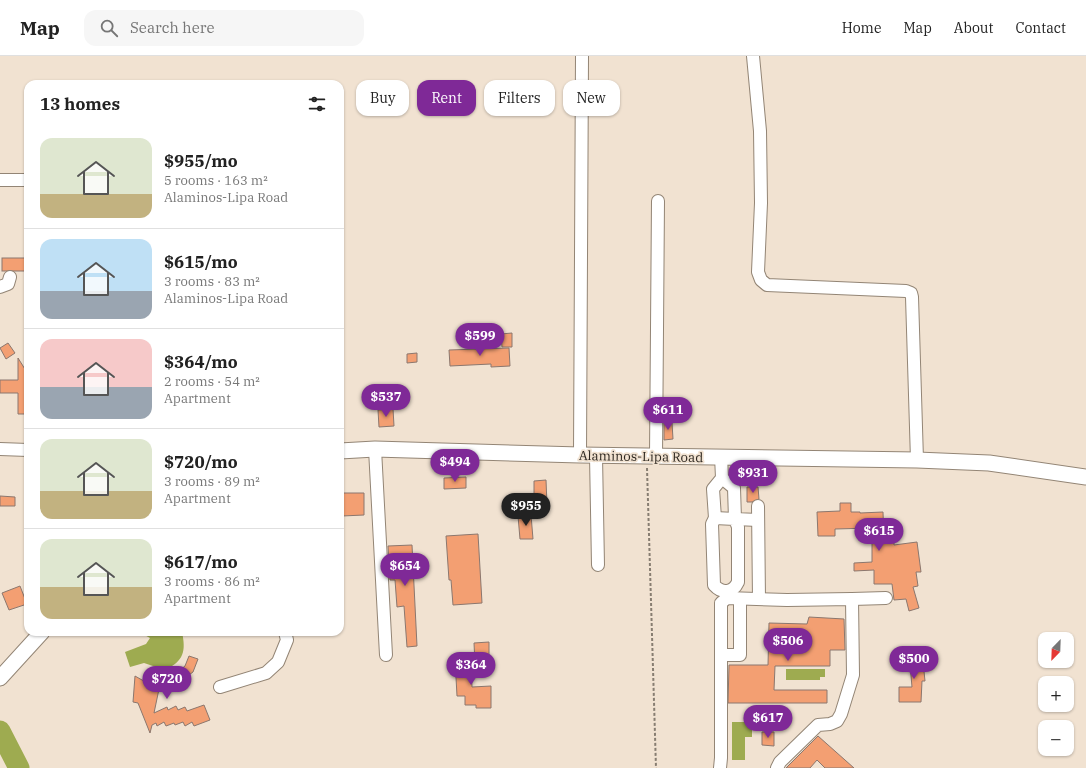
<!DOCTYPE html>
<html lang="en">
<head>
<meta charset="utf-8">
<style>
	:root { --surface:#fff; --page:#f6f6f6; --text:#222; --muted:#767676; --line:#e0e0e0; --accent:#7f2997 }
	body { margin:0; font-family:"IBM Plex Serif",serif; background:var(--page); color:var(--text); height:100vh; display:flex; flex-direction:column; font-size:15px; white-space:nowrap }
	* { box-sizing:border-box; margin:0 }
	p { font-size:13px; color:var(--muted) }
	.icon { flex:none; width:22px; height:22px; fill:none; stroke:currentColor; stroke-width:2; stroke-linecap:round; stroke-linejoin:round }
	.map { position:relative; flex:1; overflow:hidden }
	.drawer { position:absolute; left:24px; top:24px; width:320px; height:556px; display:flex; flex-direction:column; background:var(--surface); border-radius:12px; box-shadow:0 1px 3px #0004 }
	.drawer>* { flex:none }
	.guide { position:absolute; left:356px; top:24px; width:380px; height:36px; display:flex; gap:8px }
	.needle { width:26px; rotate:203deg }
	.fabs { position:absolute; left:1038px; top:576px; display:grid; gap:8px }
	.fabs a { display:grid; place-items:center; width:36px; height:36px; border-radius:8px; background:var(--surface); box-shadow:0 1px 3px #0004; font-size:20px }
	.price { position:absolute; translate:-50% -34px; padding:0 9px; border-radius:14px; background:var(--accent); color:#fff; font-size:13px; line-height:26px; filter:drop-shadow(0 1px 2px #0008) }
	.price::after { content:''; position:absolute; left:50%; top:24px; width:12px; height:9px; margin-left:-6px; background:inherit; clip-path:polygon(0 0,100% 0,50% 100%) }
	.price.selected { background:#222; color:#fff }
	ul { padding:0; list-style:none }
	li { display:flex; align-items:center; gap:12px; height:100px; padding:0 16px }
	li+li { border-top:1px solid var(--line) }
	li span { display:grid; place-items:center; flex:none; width:112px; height:80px; border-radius:12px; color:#555 }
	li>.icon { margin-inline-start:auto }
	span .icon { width:48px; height:48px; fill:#fffc; stroke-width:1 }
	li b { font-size:17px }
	h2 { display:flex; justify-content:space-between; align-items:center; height:48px; padding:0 16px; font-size:17px }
	.pill { padding:0 14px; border-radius:12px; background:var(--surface); box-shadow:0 1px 3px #0004; font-size:14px; line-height:36px }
	.pill.selected { background:var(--accent); color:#fff }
	header { display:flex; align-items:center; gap:24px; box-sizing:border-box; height:56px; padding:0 20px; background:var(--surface); border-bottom:1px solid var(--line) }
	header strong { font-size:19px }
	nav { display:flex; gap:22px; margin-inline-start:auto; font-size:14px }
	.search { width:280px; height:36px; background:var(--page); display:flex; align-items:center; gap:10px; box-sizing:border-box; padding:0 14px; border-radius:12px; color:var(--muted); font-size:15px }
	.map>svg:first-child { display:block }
	.water { fill:#9eab50 }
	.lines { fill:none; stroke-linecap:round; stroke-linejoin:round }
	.river { stroke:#9eab50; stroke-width:21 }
	.building { fill:#f39f72; stroke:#8b776e }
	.minor-casing { stroke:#938575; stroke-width:14 }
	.major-casing { stroke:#938575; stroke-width:17 }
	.path { stroke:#877d71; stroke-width:2; stroke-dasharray:3 2; stroke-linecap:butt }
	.minor { stroke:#fff; stroke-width:12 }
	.major { stroke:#fff; stroke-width:15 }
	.labels { text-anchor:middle; stroke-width:3.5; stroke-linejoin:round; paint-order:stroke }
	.street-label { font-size:13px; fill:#2c261f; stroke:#f1e2d1 }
</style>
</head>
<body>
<header>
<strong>Map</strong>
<div class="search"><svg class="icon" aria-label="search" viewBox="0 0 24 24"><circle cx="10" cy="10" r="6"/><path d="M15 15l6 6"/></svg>Search here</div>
<nav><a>Home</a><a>Map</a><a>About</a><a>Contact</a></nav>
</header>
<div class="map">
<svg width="1086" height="712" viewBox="0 0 1086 712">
	<rect width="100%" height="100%" fill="#f1e2d1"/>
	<g class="water">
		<path d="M139 576H182C186 595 184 605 165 614L144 607 130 611 125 596 146 588 150 582Z"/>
		<path d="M786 613H825V621H820V624H786Z"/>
		<path d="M732 666H752V681H745V704H732Z"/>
	</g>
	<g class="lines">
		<path class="river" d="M0 675 19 712"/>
	</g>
	<g class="building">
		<rect x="2" y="202" width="26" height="13"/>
		<path d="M512 277V291H502L501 278Z"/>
		<path d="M8 287 15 297 6 303 0 292Z"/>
		<path d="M509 292 510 310 491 311V308L450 310 449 294Z"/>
		<path d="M417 297V306L407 307V298Z"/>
		<path d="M18 302 28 318V358H18V337H0V324H18Z"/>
		<path d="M393 353 394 370 379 371 378 354Z"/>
		<path d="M664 367H672L673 383 664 384Z"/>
		<path d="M466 421V432L444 433V422Z"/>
		<path d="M546 424 547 449H534V425Z"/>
		<path d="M747 431H758L759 443 752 446H747Z"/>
		<path d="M341 437H364V459L342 460Z"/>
		<path d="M0 440 15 441V450H0Z"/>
		<path d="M840 447H851V456H860V457L883 456 884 485H894V489L917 486 921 516H916L918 530 913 531 919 552 909 555 906 543 894 544 892 528H874V514L854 515V507L872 506V472L835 473V480H818L817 456 840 455Z"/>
		<path d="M531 459 533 483H520L518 460Z"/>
		<path d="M478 478 482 547 453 549 451 524H449L446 480Z"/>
		<path d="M412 489 417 590 407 591 404 550 397 551 395 524H390L388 490Z"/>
		<path d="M20 530 27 548 9 554 2 537Z"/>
		<path d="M809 561 844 563 845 594H830V610H775L774 634H827V647H728L729 609H768L769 567 807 568Z"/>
		<path d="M489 586V609L475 608 474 587Z"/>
		<path d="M922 596 925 625H922L921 646H899V631H912L909 597Z"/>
		<path d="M189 600 198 603 193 616 174 630 159 633 154 657 167 651 168 654 176 650 178 654 185 651 187 655 204 649 210 664 194 670 192 666 185 670 183 666 175 669 174 667 166 670 164 666 157 670 156 667 152 669 150 677 138 647 133 646 135 620 149 628 150 623 157 624 171 621 185 610Z"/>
		<path d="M471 602 472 631 491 630V652H476V649H465V640H457L455 603Z"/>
		<path d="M762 676H774V690L762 689Z"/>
		<path d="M818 680 854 712H825L817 704 810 712H786Z"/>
	</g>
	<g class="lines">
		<defs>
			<g id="minor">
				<path d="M753 0 760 75 761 147 758 216 761 224 767 229 906 235 911 237 912 241 917 404"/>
				<path d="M0 124H28"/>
				<path d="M0 231 8 228 10 221"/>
				<path d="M0 393 28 394"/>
				<path d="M375 393 386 599"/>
				<path d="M580 399 582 0"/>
				<path d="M596 400 598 509"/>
				<path d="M656 401 658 145"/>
				<path d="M722 422 734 432 735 463 758 464"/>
				<path d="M758 450 759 543"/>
				<path d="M715 462 735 463 738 471V526C733 537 722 538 714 529L712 468Z"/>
				<path d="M715 462 713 433 722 422 721 400"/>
				<path d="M852 543 886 542"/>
				<path d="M721 599H740V543"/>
				<path d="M220 631 266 617 278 606 287 584 285 576"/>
				<path d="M720 712 721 702V547L727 542 787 544 852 543 853 619 841 658 837 665 830 668 818 669 780 706 777 712"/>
			</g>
			<g id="major">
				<path d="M340 395 375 393 580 399 917 404 989 407 1086 421"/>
				<path d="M0 622 42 576"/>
			</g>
		</defs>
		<use href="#minor" class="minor-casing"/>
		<use href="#major" class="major-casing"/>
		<path class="path" d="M647 412 656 712"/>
		<use href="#minor" class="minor"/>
		<use href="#major" class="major"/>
	</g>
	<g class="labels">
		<g class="street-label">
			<text transform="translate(641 400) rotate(1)" y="5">Alaminos-Lipa Road</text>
		</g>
	</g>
</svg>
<div class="fabs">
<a><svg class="needle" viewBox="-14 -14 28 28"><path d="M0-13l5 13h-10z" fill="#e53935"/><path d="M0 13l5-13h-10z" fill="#767676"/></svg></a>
<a>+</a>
<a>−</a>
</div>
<b class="price" style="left:480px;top:301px">$599</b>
<b class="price" style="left:386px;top:362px">$537</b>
<b class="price" style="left:668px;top:375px">$611</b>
<b class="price" style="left:455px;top:427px">$494</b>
<b class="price" style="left:753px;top:438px">$931</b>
<b class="price selected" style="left:526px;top:471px">$955</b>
<b class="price" style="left:879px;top:496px">$615</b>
<b class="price" style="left:405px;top:531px">$654</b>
<b class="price" style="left:788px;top:606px">$506</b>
<b class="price" style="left:914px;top:624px">$500</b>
<b class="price" style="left:471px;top:630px">$364</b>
<b class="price" style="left:167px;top:644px">$720</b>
<b class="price" style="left:768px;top:683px">$617</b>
<div class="guide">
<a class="pill">Buy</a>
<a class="pill selected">Rent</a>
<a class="pill">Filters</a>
<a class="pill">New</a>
</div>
<section class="drawer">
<h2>13 homes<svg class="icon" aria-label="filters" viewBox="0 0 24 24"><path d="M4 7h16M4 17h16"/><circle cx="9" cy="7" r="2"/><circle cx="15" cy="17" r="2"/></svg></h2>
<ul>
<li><span style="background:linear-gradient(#dfe7d0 70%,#c2b280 0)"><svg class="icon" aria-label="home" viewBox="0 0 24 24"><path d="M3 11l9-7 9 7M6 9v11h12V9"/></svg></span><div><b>$955/mo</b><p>5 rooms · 163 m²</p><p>Alaminos-Lipa Road</p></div></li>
<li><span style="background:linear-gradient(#bfe0f5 65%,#9aa5b1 0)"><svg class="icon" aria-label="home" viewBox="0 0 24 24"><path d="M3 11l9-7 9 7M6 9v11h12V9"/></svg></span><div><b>$615/mo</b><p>3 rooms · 83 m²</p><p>Alaminos-Lipa Road</p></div></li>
<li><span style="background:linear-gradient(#f6c9c9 60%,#9aa5b1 0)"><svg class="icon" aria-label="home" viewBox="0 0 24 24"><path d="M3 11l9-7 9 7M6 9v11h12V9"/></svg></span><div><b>$364/mo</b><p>2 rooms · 54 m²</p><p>Apartment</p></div></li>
<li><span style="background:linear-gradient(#dfe7d0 65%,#c2b280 0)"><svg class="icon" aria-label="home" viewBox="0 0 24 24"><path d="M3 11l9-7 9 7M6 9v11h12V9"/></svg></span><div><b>$720/mo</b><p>3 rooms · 89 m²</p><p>Apartment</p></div></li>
<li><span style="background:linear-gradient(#dfe7d0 60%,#c2b280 0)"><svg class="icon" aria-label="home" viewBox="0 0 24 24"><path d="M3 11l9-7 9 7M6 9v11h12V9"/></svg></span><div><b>$617/mo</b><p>3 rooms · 86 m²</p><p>Apartment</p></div></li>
</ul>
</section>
</div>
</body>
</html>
